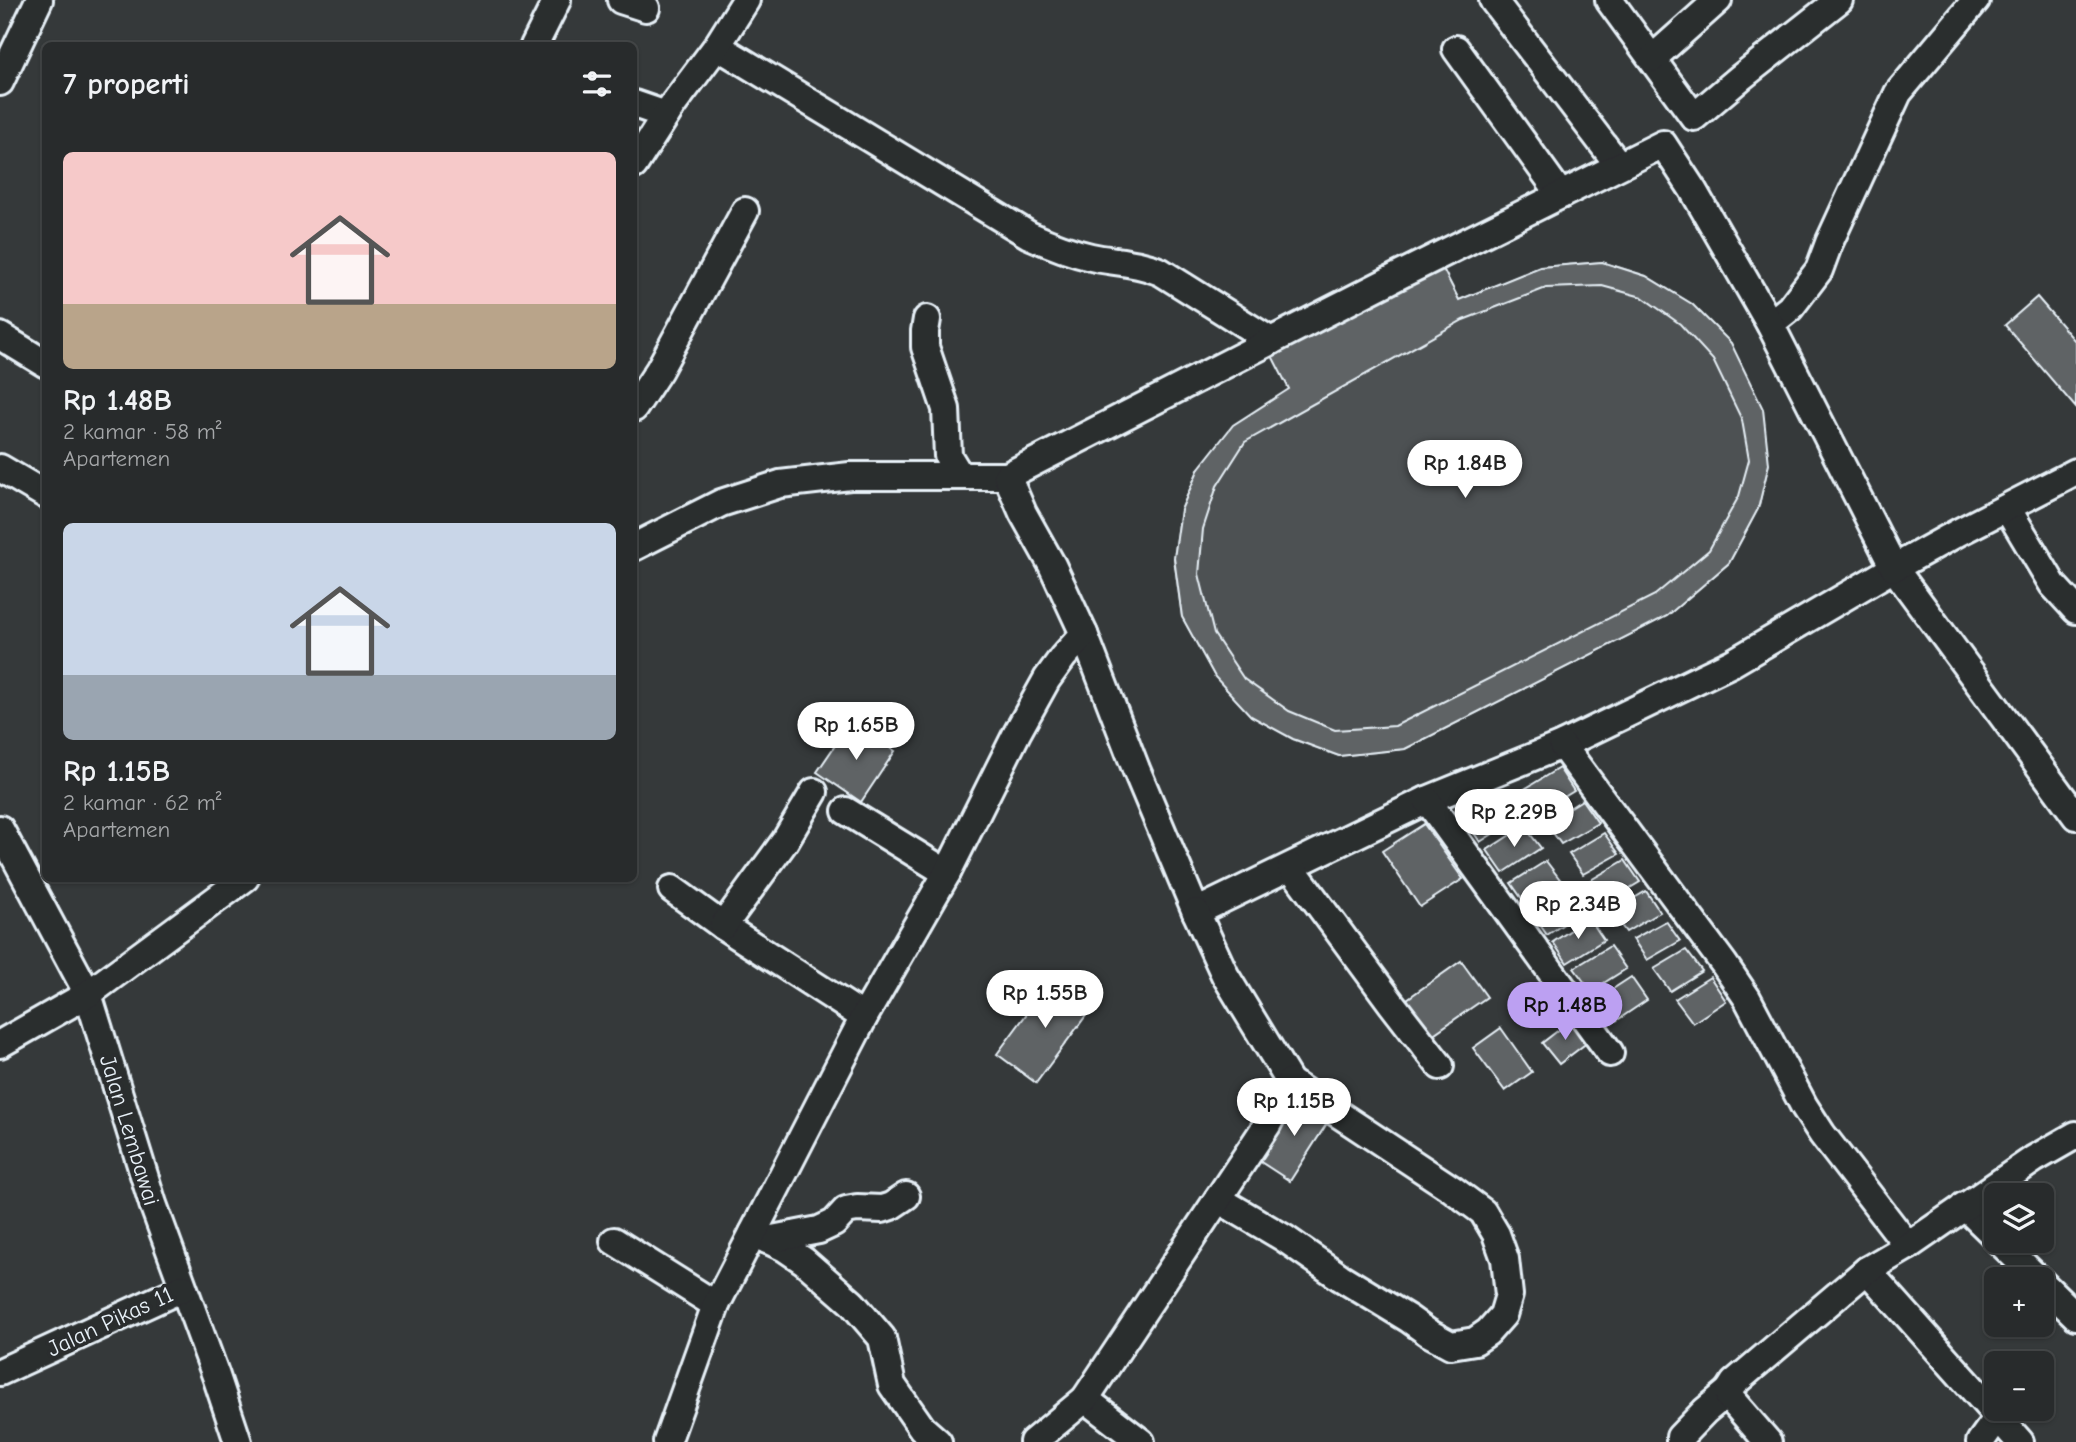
<!DOCTYPE html>
<html lang="id">
<head>
<meta charset="utf-8">
<style>
	:root { --surface:#282b2c; --page:#343738; --text:#f1f3f6; --muted:#a5a7a9; --line:#444748; --accent:#bca0f2 }
	body { margin:0; font-family:"Comic Neue",sans-serif; background:var(--page); color:var(--text); height:100vh; display:flex; flex-direction:column; font-size:26px; white-space:nowrap }
	* { box-sizing:border-box; margin:0 }
	p { font-size:23px; color:var(--muted) }
	.icon { flex:none; width:38px; height:38px; fill:none; stroke:currentColor; stroke-width:2; stroke-linecap:round; stroke-linejoin:round }
	.map { position:relative; flex:1; overflow:hidden }
	.panel { position:absolute; left:42px; top:42px; width:595px; height:840px; display:flex; flex-direction:column; background:var(--surface); border-radius:10px; box-shadow:0 2px 5px #0004,0 0 0 2px var(--line) }
	.panel>* { flex:none }
	.controls { position:absolute; left:1984px; top:1183px; display:grid; gap:14px }
	.controls a { display:grid; place-items:center; width:70px; height:70px; border-radius:10px; background:var(--surface); box-shadow:0 2px 5px #0004,0 0 0 2px var(--line); font-size:35px }
	.price { position:absolute; translate:-50% -60px; padding:0 16px; border-radius:24px; background:#fff; color:#222; font-size:23px; line-height:46px; filter:drop-shadow(0 2px 4px #0008) }
	.price::after { content:''; position:absolute; left:50%; top:42px; width:21px; height:16px; margin-left:-10px; background:inherit; clip-path:polygon(0 0,100% 0,50% 100%) }
	.price.selected { background:var(--accent); color:#111 }
	ul { padding:0; list-style:none }
	li { display:grid; align-content:center; gap:14px; height:371px; padding:0 21px }
	li span { display:grid; place-items:center; height:217px; border-radius:10px; color:#555 }
	li>.icon { margin-inline-start:auto }
	span .icon { width:126px; height:126px; fill:#fffc; stroke-width:1 }
	li b { font-size:30px }
	h2 { display:flex; justify-content:space-between; align-items:center; height:84px; padding:0 21px; font-size:30px }
	.map>svg:first-child { display:block }
	.green { fill:#4d5152; stroke:#9aa1a5; stroke-width:2 }
	.building { fill:#5f6365; stroke:#e8f1f8; stroke-width:2; fill-rule:evenodd }
	.lines { fill:none; stroke-linecap:round; stroke-linejoin:round }
	.minor-casing { stroke:#e8f1f8; stroke-width:32 }
	.minor { stroke:#2a2d2e; stroke-width:26 }
	.labels { text-anchor:middle; stroke-width:7; stroke-linejoin:round; paint-order:stroke }
	.street-label { font-size:23px; fill:#e8f1f8; stroke:#2a2d2e }
</style>
</head>
<body>
<div class="map">
<svg width="2076" height="1442" viewBox="0 0 2076 1442">
	<rect width="100%" height="100%" fill="#35393a"/>
	<filter id="ink" filterUnits="userSpaceOnUse"><feTurbulence type="fractalNoise" baseFrequency=".0143" numOctaves="2"/><feDisplacementMap in="SourceGraphic" scale="14" xChannelSelector="R" yChannelSelector="G"/><feConvolveMatrix kernelMatrix="1 2 1 2 8 2 1 2 1" color-interpolation-filters="sRGB"/></filter>
	<g filter="url(#ink)">
		<path class="green" d="M1439 261 1459 300 1541 267 1602 262 1646 276 1692 304 1731 343 1769 464 1758 509 1729 563 1667 616 1405 749 1339 756 1293 739 1251 716 1215 677 1182 617 1174 558 1181 510 1199 468Z"/>
		<g class="building">
			<path d="M1439 261 1459 300 1540 267 1602 262 1646 276 1692 304 1731 343 1763 409 1769 464 1758 509 1729 563 1667 616 1405 749 1339 756 1293 739 1251 716 1215 677 1182 617 1174 558 1181 510 1199 468 1233 425 1289 389 1268 348ZM1602 286 1642 297 1680 324 1713 360 1742 420 1749 460 1739 496 1709 550 1655 595 1395 726 1335 730 1289 711 1244 679 1214 634 1199 574 1203 529 1217 486 1245 442 1463 320 1546 288Z"/>
			<path d="M2037 297 2076 342V408L2005 325Z"/>
			<path d="M851 722 895 751 861 802 817 772Z"/>
			<path d="M1559 768 1574 791 1538 813 1523 790Z"/>
			<path d="M1503 794 1518 818 1480 842 1464 818Z"/>
			<path d="M1582 800 1598 823 1561 844 1546 823Z"/>
			<path d="M1424 824 1463 879 1420 907 1382 851Z"/>
			<path d="M1524 826 1541 848 1503 873 1487 850Z"/>
			<path d="M1604 833 1619 854 1583 874 1569 854Z"/>
			<path d="M1625 860 1640 882 1605 903 1589 881Z"/>
			<path d="M1546 861 1562 882 1527 906 1511 883Z"/>
			<path d="M1566 889 1582 912 1547 935 1531 912Z"/>
			<path d="M1646 891 1660 912 1626 932 1611 912Z"/>
			<path d="M1589 918 1604 940 1567 963 1553 942Z"/>
			<path d="M1666 921 1680 941 1647 960 1633 939Z"/>
			<path d="M1610 946 1626 969 1591 991 1574 968Z"/>
			<path d="M1686 950 1702 971 1670 991 1654 969Z"/>
			<path d="M1461 961 1487 997 1432 1035 1407 999Z"/>
			<path d="M1054 977 1093 1006 1036 1083 997 1054Z"/>
			<path d="M1631 977 1647 1000 1613 1023 1596 1000Z"/>
			<path d="M1710 977 1726 1001 1693 1023 1675 999Z"/>
			<path d="M1573 1019 1588 1042 1559 1064 1542 1043Z"/>
			<path d="M1501 1028 1532 1072 1505 1091 1473 1048Z"/>
			<path d="M1297 1095 1331 1117 1290 1181 1256 1159Z"/>
		</g>
		<g class="lines">
			<defs>
				<g id="minor">
					<path d="M621 0 646 8"/>
					<path d="M1493 0 1618 164"/>
					<path d="M1609 0 1694 117 1740 78 1839 0"/>
					<path d="M534 46 557 0"/>
					<path d="M717 46 1029 235C1049 244 1069 252 1091 257 1115 262 1138 262 1161 272L1271 341"/>
					<path d="M1456 49 1561 195"/>
					<path d="M1652 59 1718 0"/>
					<path d="M0 82 39 0"/>
					<path d="M634 104 666 115"/>
					<path d="M634 165 672 106 717 46 746 0"/>
					<path d="M927 319 925 331V347L946 409 948 456 959 474"/>
					<path d="M1770 324 1790 308 1819 270 1829 243 1898 93 1976 0"/>
					<path d="M0 336 46 364"/>
					<path d="M634 408 659 370 745 211"/>
					<path d="M0 468 46 495"/>
					<path d="M2007 508 2053 585 2076 610"/>
					<path d="M634 547 721 503 780 484 850 476H1007"/>
					<path d="M1084 634 1136 769 1196 912 1427 800 1562 745 1732 663 1894 568 2076 816"/>
					<path d="M1562 745 1724 964 1747 998 1804 1106 1822 1134 1908 1246"/>
					<path d="M1427 800 1610 1053"/>
					<path d="M846 811 947 873"/>
					<path d="M0 829 88 994 153 1204 216 1376 238 1442"/>
					<path d="M1291 867 1392 1004 1440 1066"/>
					<path d="M672 889 723 926 864 1017"/>
					<path d="M1196 912 1225 975 1290 1082 1452 1189 1483 1212 1496 1234 1505 1259 1509 1295 1503 1315 1488 1332 1475 1341 1451 1345 1427 1332 1409 1319 1340 1277 1284 1238 1218 1199"/>
					<path d="M723 926 785 841 814 792"/>
					<path d="M0 1044 88 994 245 878"/>
					<path d="M1964 1206 1997 1238"/>
					<path d="M753 1233 785 1248 804 1261 852 1303 882 1338 892 1385 922 1428 938 1442"/>
					<path d="M767 1240 819 1230 834 1223 846 1210 857 1208 882 1209 891 1206 906 1196"/>
					<path d="M614 1241 716 1305"/>
					<path d="M1999 1241 2038 1279"/>
					<path d="M1867 1270 2020 1442"/>
					<path d="M2042 1283 2076 1316"/>
					<path d="M0 1372 183 1288"/>
					<path d="M1085 1399 1141 1442"/>
					<path d="M667 1442 716 1305 864 1017 947 873 1017 733 1047 679 1063 657 1084 634 1052 565 1023 513 1007 476 1400 275 1663 144 1693 190 1770 324 1894 568 1959 532 2076 472"/>
					<path d="M1033 1442 1085 1399 1267 1125 1290 1082"/>
					<path d="M1680 1442V1437L1705 1411 1729 1391"/>
					<path d="M1768 1442 1729 1397V1391L1734 1383 1867 1270 1908 1246 2034 1159 2076 1135"/>
					<path d="M1980 1442 1998 1417"/>
				</g>
			</defs>
			<use href="#minor" class="minor-casing"/>
			<use href="#minor" class="minor"/>
		</g>
	</g>
	<g class="labels">
		<g class="street-label">
			<text transform="translate(130 1130) rotate(73)" y="8">Jalan Lembawai</text>
			<text transform="translate(110 1321) rotate(-25)" y="8">Jalan Pikas 11</text>
		</g>
	</g>
</svg>
<div class="controls">
<a><svg class="icon" aria-label="layers" viewBox="0 0 24 24"><path d="M12 4l9 5-9 5-9-5zM3 14l9 5 9-5"/></svg></a>
<a>+</a>
<a>−</a>
</div>
<b class="price" style="left:1465px;top:500px">Rp 1.84B</b>
<b class="price" style="left:856px;top:762px">Rp 1.65B</b>
<b class="price" style="left:1514px;top:849px">Rp 2.29B</b>
<b class="price" style="left:1578px;top:941px">Rp 2.34B</b>
<b class="price" style="left:1045px;top:1030px">Rp 1.55B</b>
<b class="price selected" style="left:1565px;top:1042px">Rp 1.48B</b>
<b class="price" style="left:1294px;top:1138px">Rp 1.15B</b>
<section class="panel">
<h2>7 properti<svg class="icon" aria-label="filters" viewBox="0 0 24 24"><path d="M4 7h16M4 17h16"/><circle cx="9" cy="7" r="2"/><circle cx="15" cy="17" r="2"/></svg></h2>
<ul>
<li><span style="background:linear-gradient(#f6c9c9 70%,#b9a48a 0)"><svg class="icon" aria-label="home" viewBox="0 0 24 24"><path d="M3 11l9-7 9 7M6 9v11h12V9"/></svg></span><div><b>Rp 1.48B</b><p>2 kamar · 58 m²</p><p>Apartemen</p></div></li>
<li><span style="background:linear-gradient(#c9d6e8 70%,#9aa5b1 0)"><svg class="icon" aria-label="home" viewBox="0 0 24 24"><path d="M3 11l9-7 9 7M6 9v11h12V9"/></svg></span><div><b>Rp 1.15B</b><p>2 kamar · 62 m²</p><p>Apartemen</p></div></li>
</ul>
</section>
</div>
</body>
</html>
